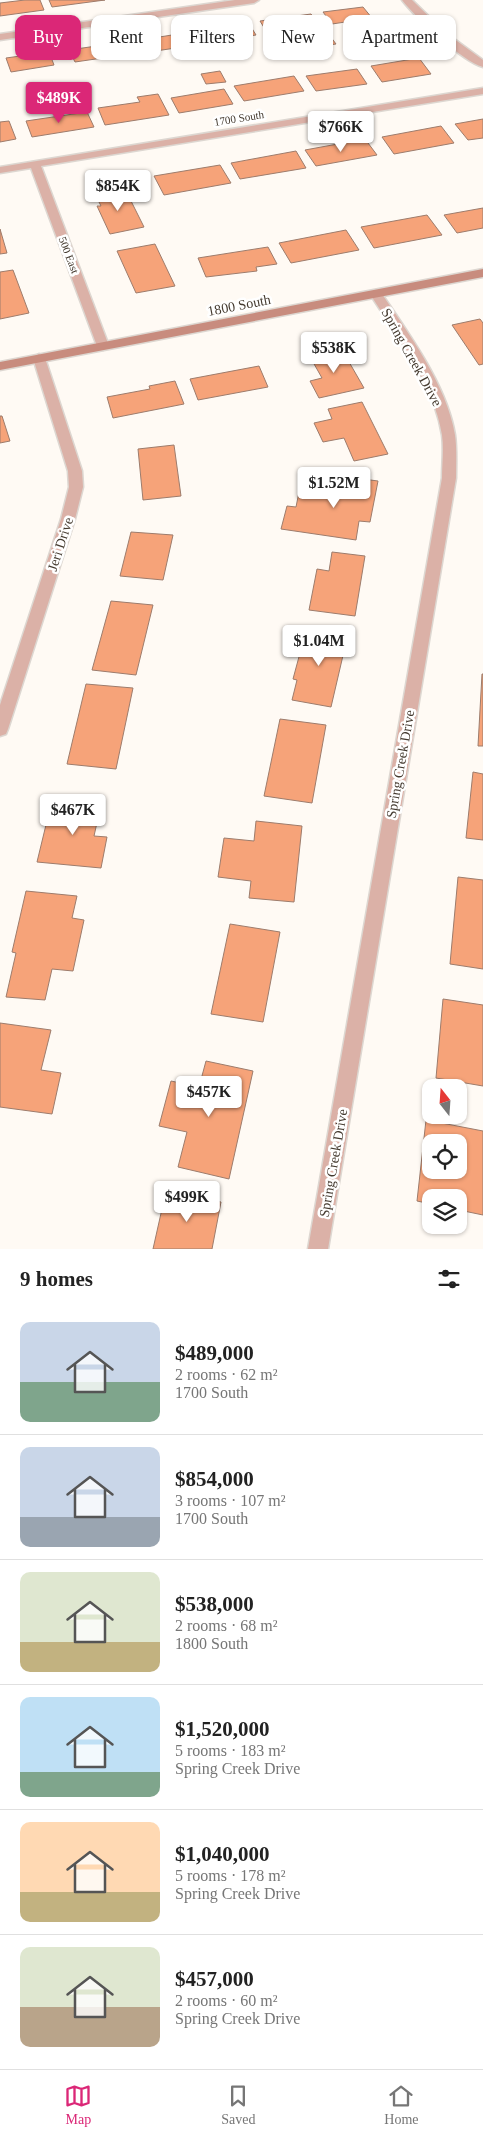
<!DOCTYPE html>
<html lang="en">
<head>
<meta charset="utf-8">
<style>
	:root { --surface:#fff; --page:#f2f2f2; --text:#222; --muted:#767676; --line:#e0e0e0; --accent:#db2777 }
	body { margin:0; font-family:"Times New Roman",serif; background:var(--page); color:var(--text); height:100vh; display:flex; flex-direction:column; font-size:19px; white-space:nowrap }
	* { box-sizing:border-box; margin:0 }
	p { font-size:16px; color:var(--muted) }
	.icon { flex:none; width:28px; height:28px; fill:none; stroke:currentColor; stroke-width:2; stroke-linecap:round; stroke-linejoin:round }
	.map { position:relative; height:1249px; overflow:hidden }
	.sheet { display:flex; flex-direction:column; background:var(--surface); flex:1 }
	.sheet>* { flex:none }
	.top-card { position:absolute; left:15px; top:15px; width:454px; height:45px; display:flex; gap:10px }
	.needle { width:32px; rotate:343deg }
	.tools { position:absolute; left:422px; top:1079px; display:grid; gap:10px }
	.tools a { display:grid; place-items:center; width:45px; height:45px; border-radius:10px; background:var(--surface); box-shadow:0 1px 4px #0004; font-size:25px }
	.price { position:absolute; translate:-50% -42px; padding:0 11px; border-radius:5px; background:#fff; color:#222; font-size:16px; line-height:32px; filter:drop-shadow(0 1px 2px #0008) }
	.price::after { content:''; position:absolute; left:50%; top:30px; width:15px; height:11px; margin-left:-8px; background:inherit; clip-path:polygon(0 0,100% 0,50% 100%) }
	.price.current { background:var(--accent); color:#fff }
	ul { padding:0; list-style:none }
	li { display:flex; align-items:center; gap:15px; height:125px; padding:0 20px }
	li+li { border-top:1px solid var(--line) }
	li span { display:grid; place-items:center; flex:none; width:140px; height:100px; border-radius:10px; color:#555 }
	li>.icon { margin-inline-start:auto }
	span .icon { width:60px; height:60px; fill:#fffc; stroke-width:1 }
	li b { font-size:21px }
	h2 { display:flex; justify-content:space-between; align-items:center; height:60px; padding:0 20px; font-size:21px }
	.chip { padding:0 18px; border-radius:10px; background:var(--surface); box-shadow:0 1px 4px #0004; font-size:18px; line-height:45px }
	.chip.current { background:var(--accent); color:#fff }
	.dock { display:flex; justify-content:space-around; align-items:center; height:70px; border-top:1px solid var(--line); background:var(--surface); font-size:14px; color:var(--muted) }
	.dock a { display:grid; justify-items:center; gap:2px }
	.dock .current { color:var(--accent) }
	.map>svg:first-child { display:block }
	.building { fill:#f6a379; stroke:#9d7c6c; fill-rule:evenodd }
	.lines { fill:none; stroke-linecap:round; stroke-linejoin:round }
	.street-casing { stroke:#ddd7d1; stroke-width:3 }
	.secondary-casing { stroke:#ddd7d1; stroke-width:3 }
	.street { fill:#dbb1a7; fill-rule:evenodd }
	.secondary { fill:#c88c7e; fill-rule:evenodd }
	.labels { text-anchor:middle; stroke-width:5; stroke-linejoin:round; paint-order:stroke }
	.far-street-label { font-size:11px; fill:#443a2f; stroke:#fff }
	.street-label { font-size:14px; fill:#443a2f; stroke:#fff }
</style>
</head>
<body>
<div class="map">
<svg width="483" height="1249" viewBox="0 0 483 1249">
	<rect width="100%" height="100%" fill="#fffaf4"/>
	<g class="building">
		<path d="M25 0H40L44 10 0 16V3Z"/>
		<path d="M49 0H105L52 7Z"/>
		<path d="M363 7 372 18 332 24 323 12Z"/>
		<path d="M311 14 320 26 303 29 306 33 289 35 286 31 268 34 260 21Z"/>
		<path d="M248 22 256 35 204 43 196 30Z"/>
		<path d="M327 32 336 44 315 47 306 35Z"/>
		<path d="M178 34 179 37 190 35 196 45 142 53 135 41Z"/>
		<path d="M131 41 137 53 75 62 69 50Z"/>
		<path d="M49 52 54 65 11 72 6 58Z"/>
		<path d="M419 58 431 74 382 82 371 66Z"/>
		<path d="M357 69 367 84 316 91 306 76Z"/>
		<path d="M220 71 226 82 206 84 201 74Z"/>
		<path d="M294 76 304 91 244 101 234 86Z"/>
		<path d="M224 89 233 104 179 113 171 98Z"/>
		<path d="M158 94 169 115 105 125 98 108 140 102 137 97Z"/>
		<path d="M87 112 94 127 32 137 26 121Z"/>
		<path d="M483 119V138L468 140 455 124Z"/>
		<path d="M9 121 16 139 0 142V122Z"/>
		<path d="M441 126 454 143 394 154 382 137Z"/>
		<path d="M365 139 377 155 316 166 305 150Z"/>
		<path d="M296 151 306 168 240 179 231 163Z"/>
		<path d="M220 165 231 183 164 195 154 176Z"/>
		<path d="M125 189 144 227 110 234 97 206H101L95 194Z"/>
		<path d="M483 208V228L457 233 444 215Z"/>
		<path d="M427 215 442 235 374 248 361 227Z"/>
		<path d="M0 229 7 253 0 254Z"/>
		<path d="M346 230 359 250 291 263 279 243Z"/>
		<path d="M155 244 175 286 136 293 117 251Z"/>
		<path d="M268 247 277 264 256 267 257 271 206 277 198 258Z"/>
		<path d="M13 270 29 313 0 319V272Z"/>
		<path d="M480 319 483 323V364L479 365 452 325Z"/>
		<path d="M341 348 364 388 319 398 310 381 322 378 309 355Z"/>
		<path d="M259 366 268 387 198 400 190 379Z"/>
		<path d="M175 381 184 404 113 418 107 397 150 389 149 386Z"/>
		<path d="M362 402 388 454 354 461 344 438 323 442 314 423 332 419 328 409Z"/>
		<path d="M0 416H2L10 441 0 443Z"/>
		<path d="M174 445 181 496 143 500 138 449Z"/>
		<path d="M332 475 378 481 370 522 359 521 356 540 281 529 287 506 296 507 299 492 327 496Z"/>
		<path d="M131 532 173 535 163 580 120 576Z"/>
		<path d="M332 552 365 556 355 616 309 610 317 569 329 571Z"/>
		<path d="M111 601 153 605 136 675 92 670Z"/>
		<path d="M307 627 348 634 331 707 292 700 297 680 293 679Z"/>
		<path d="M482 674H483V746H478Z"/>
		<path d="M86 684 133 688 116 769 67 764Z"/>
		<path d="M280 719 326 725 312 803 264 796Z"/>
		<path d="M473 772 483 774V840L466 838Z"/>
		<path d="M52 800 101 805 94 836 107 837 101 868 37 862Z"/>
		<path d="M256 821 302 826 294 902 249 898 251 881 218 877 224 838 254 841Z"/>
		<path d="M458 877 483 880V969L450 964Z"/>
		<path d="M26 891 77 896 72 918 84 920 73 971 52 969 45 1000 6 997 16 953 12 952Z"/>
		<path d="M230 924 280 932 263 1022 211 1014Z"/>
		<path d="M443 999 483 1005V1086L436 1078Z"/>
		<path d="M0 1023 51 1030 41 1070 61 1073 52 1114 0 1107Z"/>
		<path d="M206 1061 253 1071 229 1179 178 1167 187 1132 159 1126 171 1081 199 1087Z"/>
		<path d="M426 1120 483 1131V1215L459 1210V1198H431V1204L417 1201ZM431 1142H459V1170H431Z"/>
		<path d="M166 1191 221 1202 212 1249H153Z"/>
	</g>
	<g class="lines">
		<defs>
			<g id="street">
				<path d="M235 0H259L254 3 0 40V34Z"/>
				<path d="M402 0H412L446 33 483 60V67C462 61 416 18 402 0Z"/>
				<path d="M483 88V94L41 166 109 346 103 350 97 346 31 168 0 173V167Z"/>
				<path d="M376 290 380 291C408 333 447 385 455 435 457 449 456 464 456 478L328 1249H308L442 478C442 464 444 449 442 435 434 384 397 337 370 294Z"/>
				<path d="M39 354 45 358 82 471 83 487 75 519 8 729 6 734 0 736V705L61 519 69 487 68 471 33 358Z"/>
			</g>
			<path id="secondary" d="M483 269V277L0 370V362Z"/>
		</defs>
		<use href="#street" class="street-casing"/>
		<use href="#secondary" class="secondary-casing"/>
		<use href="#street" class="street"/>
		<use href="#secondary" class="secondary"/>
	</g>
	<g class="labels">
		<g class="far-street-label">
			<text transform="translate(239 118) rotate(-9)" y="4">1700 South</text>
			<text transform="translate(69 255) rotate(69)" y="4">500 East</text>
		</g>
		<g class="street-label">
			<text transform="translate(239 305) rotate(-11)" y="5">1800 South</text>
			<text transform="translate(412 357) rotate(61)" y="5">Spring Creek Drive</text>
			<text transform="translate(60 544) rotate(-72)" y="5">Jeri Drive</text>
			<text transform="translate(400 764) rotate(-80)" y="5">Spring Creek Drive</text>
			<text transform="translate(333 1163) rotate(-80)" y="5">Spring Creek Drive</text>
		</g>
	</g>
</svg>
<div class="tools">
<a><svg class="needle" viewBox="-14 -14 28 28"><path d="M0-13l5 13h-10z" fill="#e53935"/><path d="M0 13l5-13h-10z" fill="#767676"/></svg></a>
<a><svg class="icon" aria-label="locate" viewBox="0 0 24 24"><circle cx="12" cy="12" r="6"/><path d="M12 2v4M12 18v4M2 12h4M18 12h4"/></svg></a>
<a><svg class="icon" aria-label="layers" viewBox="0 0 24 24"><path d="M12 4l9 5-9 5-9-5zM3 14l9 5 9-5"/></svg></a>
</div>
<b class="price current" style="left:59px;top:124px">$489K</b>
<b class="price" style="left:341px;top:153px">$766K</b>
<b class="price" style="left:118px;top:212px">$854K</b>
<b class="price" style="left:334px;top:374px">$538K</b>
<b class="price" style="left:334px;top:509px">$1.52M</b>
<b class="price" style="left:319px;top:667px">$1.04M</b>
<b class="price" style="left:73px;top:836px">$467K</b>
<b class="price" style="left:209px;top:1118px">$457K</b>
<b class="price" style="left:187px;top:1223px">$499K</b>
<div class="top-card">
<a class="chip current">Buy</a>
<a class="chip">Rent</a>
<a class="chip">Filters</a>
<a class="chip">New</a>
<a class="chip">Apartment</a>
</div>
</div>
<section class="sheet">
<h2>9 homes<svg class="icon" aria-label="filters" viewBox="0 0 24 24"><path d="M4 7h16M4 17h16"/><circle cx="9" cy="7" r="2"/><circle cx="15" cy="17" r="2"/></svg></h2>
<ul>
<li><span style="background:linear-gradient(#c9d6e8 60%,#7fa58c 0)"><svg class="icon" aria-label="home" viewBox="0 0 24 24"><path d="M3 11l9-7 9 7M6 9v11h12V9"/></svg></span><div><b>$489,000</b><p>2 rooms · 62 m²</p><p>1700 South</p></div></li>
<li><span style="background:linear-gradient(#c9d6e8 70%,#9aa5b1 0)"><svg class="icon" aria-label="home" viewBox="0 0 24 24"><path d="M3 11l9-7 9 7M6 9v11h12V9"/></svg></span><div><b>$854,000</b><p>3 rooms · 107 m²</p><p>1700 South</p></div></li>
<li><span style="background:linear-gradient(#dfe7d0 70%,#c2b280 0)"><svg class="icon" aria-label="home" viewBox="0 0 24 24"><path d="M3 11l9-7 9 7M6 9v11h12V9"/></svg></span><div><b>$538,000</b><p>2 rooms · 68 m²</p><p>1800 South</p></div></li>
<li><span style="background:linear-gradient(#bfe0f5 75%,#7fa58c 0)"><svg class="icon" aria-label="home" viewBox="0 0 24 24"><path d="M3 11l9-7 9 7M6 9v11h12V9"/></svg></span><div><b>$1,520,000</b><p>5 rooms · 183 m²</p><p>Spring Creek Drive</p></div></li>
<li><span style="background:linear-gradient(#ffd9b3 70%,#c2b280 0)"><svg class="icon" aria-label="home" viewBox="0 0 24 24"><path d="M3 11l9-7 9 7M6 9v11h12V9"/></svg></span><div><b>$1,040,000</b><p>5 rooms · 178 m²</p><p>Spring Creek Drive</p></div></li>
<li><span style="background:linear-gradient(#dfe7d0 60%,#b9a48a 0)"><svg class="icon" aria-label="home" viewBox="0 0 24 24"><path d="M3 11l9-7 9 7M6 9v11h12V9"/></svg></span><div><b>$457,000</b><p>2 rooms · 60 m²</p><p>Spring Creek Drive</p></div></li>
</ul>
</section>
<nav class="dock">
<a class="current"><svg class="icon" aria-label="map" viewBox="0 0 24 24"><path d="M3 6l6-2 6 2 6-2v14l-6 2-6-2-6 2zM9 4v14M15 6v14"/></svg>Map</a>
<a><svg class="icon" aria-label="saved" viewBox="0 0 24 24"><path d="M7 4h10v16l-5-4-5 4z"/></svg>Saved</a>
<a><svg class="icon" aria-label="home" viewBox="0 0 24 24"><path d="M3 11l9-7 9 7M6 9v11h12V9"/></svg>Home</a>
</nav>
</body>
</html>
